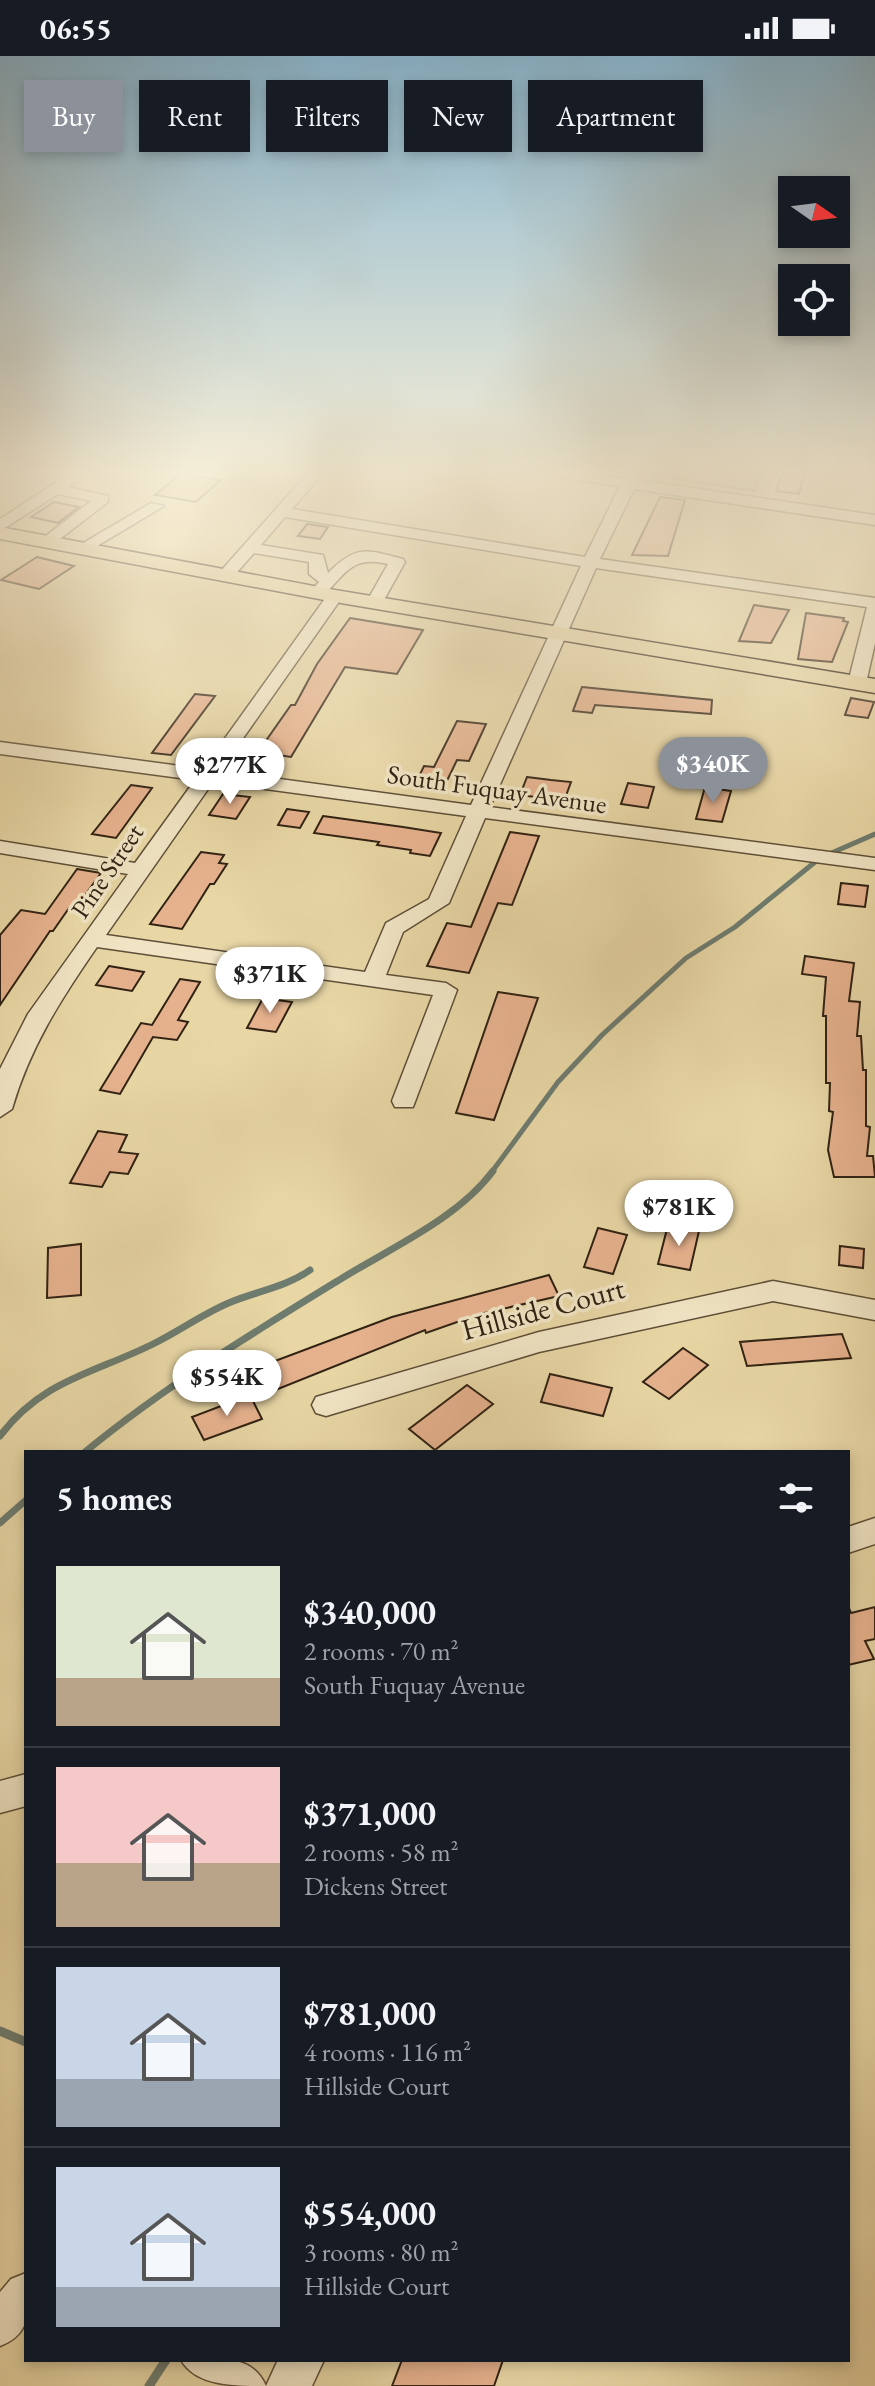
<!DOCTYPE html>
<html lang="en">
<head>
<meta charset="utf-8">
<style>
	:root { --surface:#171b24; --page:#20242c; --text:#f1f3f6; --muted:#9ea1a6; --line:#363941; --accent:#8c9099 }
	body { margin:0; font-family:"EB Garamond",serif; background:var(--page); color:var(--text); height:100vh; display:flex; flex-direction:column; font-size:30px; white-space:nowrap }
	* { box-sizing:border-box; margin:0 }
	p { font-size:26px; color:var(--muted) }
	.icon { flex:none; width:44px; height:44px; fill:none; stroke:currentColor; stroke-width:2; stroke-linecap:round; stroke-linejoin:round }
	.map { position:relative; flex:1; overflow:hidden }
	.sheet { position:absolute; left:24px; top:1394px; width:826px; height:912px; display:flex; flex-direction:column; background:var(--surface); border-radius:0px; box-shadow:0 4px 12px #0003 }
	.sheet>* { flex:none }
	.hud { position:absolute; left:24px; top:24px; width:828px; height:72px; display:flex; gap:16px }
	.needle { width:52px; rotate:104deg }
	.tools { position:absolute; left:778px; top:120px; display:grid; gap:16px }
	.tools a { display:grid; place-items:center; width:72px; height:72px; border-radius:0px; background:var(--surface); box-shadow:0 4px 12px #0003; font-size:40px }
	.price { position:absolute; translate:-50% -68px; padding:0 18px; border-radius:28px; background:#fff; color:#222; font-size:26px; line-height:52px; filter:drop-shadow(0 2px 4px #0008) }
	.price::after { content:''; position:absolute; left:50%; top:48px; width:24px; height:18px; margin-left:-12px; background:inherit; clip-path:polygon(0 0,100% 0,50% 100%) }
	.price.current { background:var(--accent); color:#fff }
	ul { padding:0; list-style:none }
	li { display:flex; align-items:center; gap:24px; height:200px; padding:0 32px }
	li+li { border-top:2px solid var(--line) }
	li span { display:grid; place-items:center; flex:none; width:224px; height:160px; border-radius:0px; color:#555 }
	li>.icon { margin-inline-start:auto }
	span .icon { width:96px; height:96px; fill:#fffc; stroke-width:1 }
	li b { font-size:34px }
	h2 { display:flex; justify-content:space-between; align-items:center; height:96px; padding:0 32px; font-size:34px }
	.pill { padding:0 28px; border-radius:0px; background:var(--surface); box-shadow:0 4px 12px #0003; font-size:28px; line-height:72px }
	.pill.current { background:var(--accent); color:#fff }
	.status { display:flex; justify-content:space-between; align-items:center; height:56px; padding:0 40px; background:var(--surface); direction:ltr }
	.status svg { height:22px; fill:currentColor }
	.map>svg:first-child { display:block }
	.green { fill:#bcbc82; stroke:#766f4a; stroke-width:2 }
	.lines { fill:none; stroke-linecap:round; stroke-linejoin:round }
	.stream-far2 { stroke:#6e7c6f; stroke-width:5 }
	.stream-far1 { stroke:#6e7c6f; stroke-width:7 }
	.stream { stroke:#6e7c6f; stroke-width:9 }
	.building { fill:#e6b28e; stroke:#302213; stroke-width:2 }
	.minor-casing { stroke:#5e4f38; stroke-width:3 }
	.major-casing { stroke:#302213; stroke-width:3 }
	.minor { fill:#f0e4c4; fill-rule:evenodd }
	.major { fill:#e8d6a5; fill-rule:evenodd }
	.labels { text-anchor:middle; stroke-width:7; stroke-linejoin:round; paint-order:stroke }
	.far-street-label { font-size:26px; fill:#302213; stroke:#f0e4c4 }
	.street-label { font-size:30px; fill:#302213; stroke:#f0e4c4 }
</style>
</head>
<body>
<div class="status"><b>06:55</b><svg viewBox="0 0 49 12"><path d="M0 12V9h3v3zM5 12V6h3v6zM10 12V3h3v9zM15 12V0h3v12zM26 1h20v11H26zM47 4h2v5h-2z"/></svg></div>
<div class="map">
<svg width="875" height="2330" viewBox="0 0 875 2330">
	<rect width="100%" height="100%" fill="#e8d6a5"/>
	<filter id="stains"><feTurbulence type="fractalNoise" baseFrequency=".0025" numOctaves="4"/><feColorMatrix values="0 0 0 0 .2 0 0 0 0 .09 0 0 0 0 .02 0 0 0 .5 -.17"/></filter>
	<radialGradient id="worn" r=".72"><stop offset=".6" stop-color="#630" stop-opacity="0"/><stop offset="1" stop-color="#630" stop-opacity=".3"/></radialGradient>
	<path class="green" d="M634 417H762L755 435Z"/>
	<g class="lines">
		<path class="stream-far2" d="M491 1117 558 1026 602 979 686 902 735 871 820 802 875 778"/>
		<g class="stream-far1">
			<path d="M0 1380C43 1323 96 1317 155 1287 181 1274 204 1257 231 1246 258 1235 286 1231 310 1214"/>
			<path d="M85 1396C165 1330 256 1275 344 1221 393 1191 458 1162 493 1115"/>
			<path d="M0 1467 26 1444"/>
		</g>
		<g class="stream">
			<path d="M0 1975 26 1986"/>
			<path d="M149 2330 166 2304"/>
		</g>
	</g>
	<g class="building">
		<path d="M782 417H805L799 438 776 435Z"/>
		<path d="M181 418 221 424 196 446 155 439Z"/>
		<path d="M660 441 685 444 668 500 632 499Z"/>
		<path d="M54 446 79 451 58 467 31 461Z"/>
		<path d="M307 468 328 471 320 483 298 480Z"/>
		<path d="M37 501 74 510 39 533 1 524Z"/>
		<path d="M754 549 789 554 771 587 739 585Z"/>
		<path d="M806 557 844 562 843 565 848 566 832 606 798 603Z"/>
		<path d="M350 562 423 574 397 618 345 611 291 701 258 696 291 649H295L317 608Z"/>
		<path d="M582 631 712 644 711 658 595 649 592 657 573 655Z"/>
		<path d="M195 638 215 640 171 699 152 697Z"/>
		<path d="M851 642 874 646 868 662 845 659Z"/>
		<path d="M457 665 486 668 469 705 457 704 443 733 415 729 424 710 434 711Z"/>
		<path d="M527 721 551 724 571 726 564 745 520 739Z"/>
		<path d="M628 727 654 731 648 752 621 748Z"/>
		<path d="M131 729 152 732 116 782 92 778Z"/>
		<path d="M705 731 731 735 722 766 696 763Z"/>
		<path d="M223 738 250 741 236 763 209 759Z"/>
		<path d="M287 753 309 756 300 772 278 769Z"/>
		<path d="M323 760 403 771 441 777 430 800 410 797 411 794 377 789 379 786 314 777Z"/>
		<path d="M510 776 539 780 512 849 498 847 469 917 427 910 447 867 471 871Z"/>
		<path d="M201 796 224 799 219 807 227 808 214 828H210L182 873 150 868Z"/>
		<path d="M77 813 101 817 75 853 69 852 53 875H50L0 949V879L21 854 45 858Z"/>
		<path d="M841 827 868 830 865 851 838 848Z"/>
		<path d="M805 900 854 907 849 945 860 946 857 980H861L863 1014H866V1070L870 1071 867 1100H873L875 1121H834L828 1094 833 1056 829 1055 830 1027H826V960H823L826 921 802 918Z"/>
		<path d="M109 910 144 916 132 935 96 929Z"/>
		<path d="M180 923 200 926 178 964 188 966 177 984 153 981 120 1038 100 1034 141 967 152 969Z"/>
		<path d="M498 936 538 942 494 1064 456 1057Z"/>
		<path d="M263 942 292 946 276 976 247 972Z"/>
		<path d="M98 1075 127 1079 119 1096 138 1098 128 1118 110 1116 102 1131 70 1127Z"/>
		<path d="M668 1169 699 1175 690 1214 658 1208Z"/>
		<path d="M598 1172 627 1179 613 1218 584 1211Z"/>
		<path d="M81 1188V1239L47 1242 48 1192Z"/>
		<path d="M840 1190 864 1193 863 1212 839 1209Z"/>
		<path d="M549 1219 559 1240 480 1258 426 1277 425 1274 273 1335 259 1311 392 1261Z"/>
		<path d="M842 1278 851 1302 747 1310 740 1286Z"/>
		<path d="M683 1292 708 1309 669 1343 643 1326Z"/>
		<path d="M550 1318 612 1332 603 1360 541 1346Z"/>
		<path d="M467 1329 493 1348 435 1394 409 1373Z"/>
		<path d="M250 1339 262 1363 204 1384 192 1361Z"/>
		<path d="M848 1550 851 1557 875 1551V1583L865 1585 874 1603 848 1609Z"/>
		<path d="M402 2304H503L494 2330H392Z"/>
	</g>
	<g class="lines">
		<defs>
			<g id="minor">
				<path d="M70 417H87L68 431 108 440V446L52 489 38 486 91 445 58 438 0 475V463Z"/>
				<path d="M308 417H323L292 453 585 501 620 430 559 421 552 417 624 422 627 417H641L638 424 875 459V469L634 433 600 503 875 542V587L866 627 857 632 848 627 867 551 596 512 490 751 875 802V814L485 762 449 847 403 876 386 919 446 927 457 934 413 1051H395L392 1045 433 939 97 891C61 943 30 991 12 1053L0 1061V1013L28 958 128 818 0 797V785L135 807 195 724 0 698V686L203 713 329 537 335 535 343 540 220 715 471 749 581 510 285 461 261 489 323 499 328 517C356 489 366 493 403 503L405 506 380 551H368L366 547 388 508C352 499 346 517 323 540L317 542 309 537 319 526 309 518V506L254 497 231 523H219V517ZM213 726 466 760 429 843 386 867 365 916 106 879Z"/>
				<path d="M832 417H846V418L839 422Z"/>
				<path d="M151 447 164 450 87 496 73 493Z"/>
				<path d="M773 1225 875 1244V1264L773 1245 539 1296 326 1360 316 1357 312 1349 316 1341 539 1276Z"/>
				<path d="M875 1462V1488L848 1497V1471Z"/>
				<path d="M26 1718V1750L0 1757V1725Z"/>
				<path d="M26 2217C26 2250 36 2276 0 2290V2236L11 2223Z"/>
				<path d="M181 2304C214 2304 251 2295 266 2330 233 2330 196 2330 181 2304Z"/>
				<path d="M278 2304H324L312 2330H266Z"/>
			</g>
			<path id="major" d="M0 471 335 534 875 623V637L335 546 0 483Z"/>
		</defs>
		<use href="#minor" class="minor-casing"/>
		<use href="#major" class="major-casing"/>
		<use href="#minor" class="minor"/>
		<use href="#major" class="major"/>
	</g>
	<linearGradient id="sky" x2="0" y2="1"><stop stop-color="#88b6d0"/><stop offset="0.56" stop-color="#f5edd6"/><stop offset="1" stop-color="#f5edd6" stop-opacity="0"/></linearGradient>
	<rect width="875" height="743" fill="url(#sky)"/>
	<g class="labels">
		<g class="far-street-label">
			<text transform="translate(497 733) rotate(8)" y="9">South Fuquay Avenue</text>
			<text transform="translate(107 815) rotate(-56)" y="9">Pine Street</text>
		</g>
		<g class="street-label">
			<text transform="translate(543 1253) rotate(-15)" y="10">Hillside Court</text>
		</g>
	</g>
	<rect width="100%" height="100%" filter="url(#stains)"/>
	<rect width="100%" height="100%" fill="url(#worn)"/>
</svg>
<div class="tools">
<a><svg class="needle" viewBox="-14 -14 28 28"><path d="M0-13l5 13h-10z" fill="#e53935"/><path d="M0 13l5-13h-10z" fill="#9ea1a6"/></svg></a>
<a><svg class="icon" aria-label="locate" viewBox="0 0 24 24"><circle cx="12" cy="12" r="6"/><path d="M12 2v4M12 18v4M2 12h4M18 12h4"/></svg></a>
</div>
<b class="price current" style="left:713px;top:749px">$340K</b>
<b class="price" style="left:230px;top:750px">$277K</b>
<b class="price" style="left:270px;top:959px">$371K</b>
<b class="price" style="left:679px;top:1192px">$781K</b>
<b class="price" style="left:227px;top:1362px">$554K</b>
<div class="hud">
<a class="pill current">Buy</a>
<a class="pill">Rent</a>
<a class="pill">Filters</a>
<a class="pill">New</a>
<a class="pill">Apartment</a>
</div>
<section class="sheet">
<h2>5 homes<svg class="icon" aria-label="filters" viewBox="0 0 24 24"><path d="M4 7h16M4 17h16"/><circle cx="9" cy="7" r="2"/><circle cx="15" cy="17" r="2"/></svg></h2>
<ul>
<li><span style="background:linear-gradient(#dfe7d0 70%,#b9a48a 0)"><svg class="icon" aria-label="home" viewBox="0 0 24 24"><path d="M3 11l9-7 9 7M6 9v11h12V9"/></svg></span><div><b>$340,000</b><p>2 rooms · 70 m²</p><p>South Fuquay Avenue</p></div></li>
<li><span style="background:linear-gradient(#f6c9c9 60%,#b9a48a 0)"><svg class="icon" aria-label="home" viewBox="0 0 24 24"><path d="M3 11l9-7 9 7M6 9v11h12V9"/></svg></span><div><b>$371,000</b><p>2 rooms · 58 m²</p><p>Dickens Street</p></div></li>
<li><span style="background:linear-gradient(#c9d6e8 70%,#9aa5b1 0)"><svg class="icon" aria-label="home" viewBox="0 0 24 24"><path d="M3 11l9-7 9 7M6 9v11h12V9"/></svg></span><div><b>$781,000</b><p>4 rooms · 116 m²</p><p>Hillside Court</p></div></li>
<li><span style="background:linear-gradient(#c9d6e8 75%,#9aa5b1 0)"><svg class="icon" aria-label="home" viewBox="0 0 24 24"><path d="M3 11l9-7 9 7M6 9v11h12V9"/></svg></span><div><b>$554,000</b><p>3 rooms · 80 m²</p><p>Hillside Court</p></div></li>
</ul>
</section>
</div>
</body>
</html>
